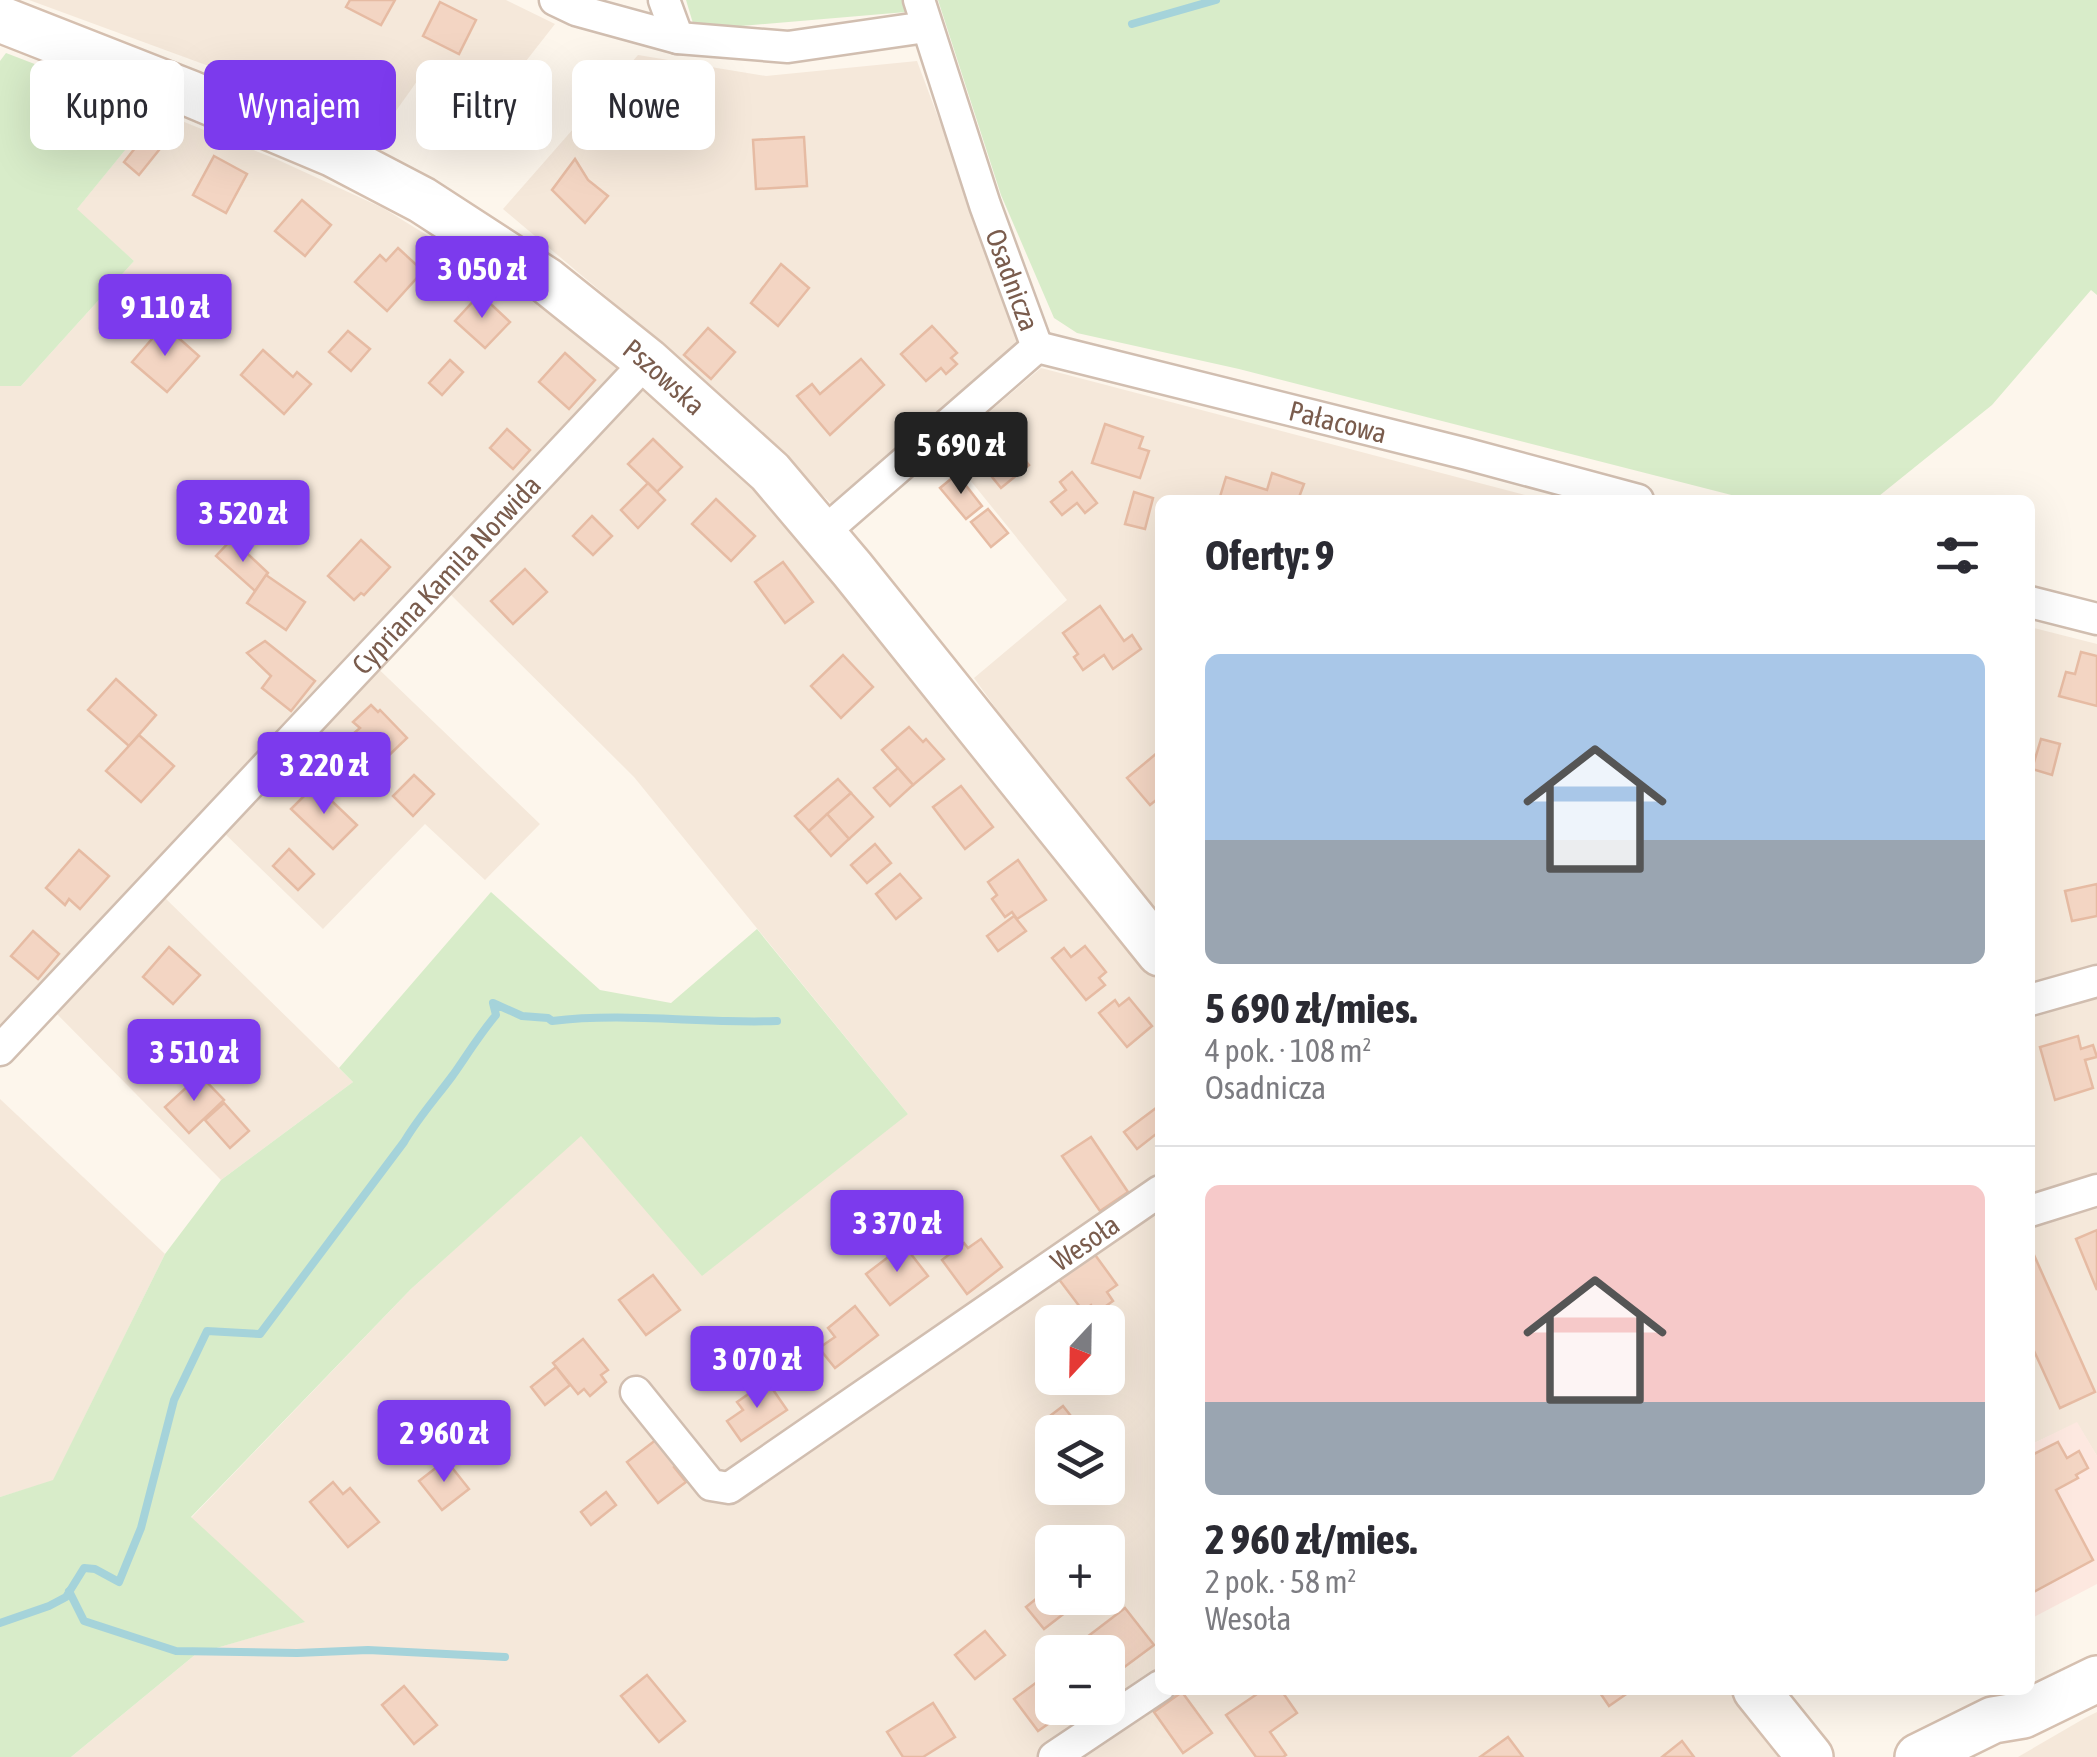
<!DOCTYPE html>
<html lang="pl">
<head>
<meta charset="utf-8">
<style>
	:root { --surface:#fff; --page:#f2f2f3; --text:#2b2b33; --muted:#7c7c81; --line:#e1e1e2; --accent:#7c3aed }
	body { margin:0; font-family:"Asap Condensed",sans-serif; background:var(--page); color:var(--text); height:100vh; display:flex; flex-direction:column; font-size:38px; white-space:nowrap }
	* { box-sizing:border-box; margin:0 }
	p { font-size:32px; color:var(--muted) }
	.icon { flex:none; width:55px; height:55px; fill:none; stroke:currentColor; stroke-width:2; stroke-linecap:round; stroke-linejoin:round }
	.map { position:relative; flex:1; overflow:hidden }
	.details { position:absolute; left:1155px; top:495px; width:880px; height:1200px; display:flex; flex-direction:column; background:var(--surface); border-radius:15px; box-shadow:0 10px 40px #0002 }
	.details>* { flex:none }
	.guide { position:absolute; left:30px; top:60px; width:950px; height:90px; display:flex; gap:20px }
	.needle { width:65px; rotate:202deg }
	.fabs { position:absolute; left:1035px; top:1305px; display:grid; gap:20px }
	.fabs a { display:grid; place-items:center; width:90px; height:90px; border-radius:15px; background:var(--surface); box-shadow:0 10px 40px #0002; font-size:50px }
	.price { position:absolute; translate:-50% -85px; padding:0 22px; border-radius:10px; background:var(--accent); color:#fff; font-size:32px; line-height:65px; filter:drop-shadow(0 2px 5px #0008) }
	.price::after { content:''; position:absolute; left:50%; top:60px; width:30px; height:22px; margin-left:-15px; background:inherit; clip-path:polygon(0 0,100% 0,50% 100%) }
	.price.selected { background:#222; color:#fff }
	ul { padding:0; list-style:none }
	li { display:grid; align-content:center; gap:20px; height:530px; padding:0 50px }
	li+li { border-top:2px solid var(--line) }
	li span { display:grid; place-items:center; height:310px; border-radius:15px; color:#555 }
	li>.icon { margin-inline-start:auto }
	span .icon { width:180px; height:180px; fill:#fffc; stroke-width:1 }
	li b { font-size:42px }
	h2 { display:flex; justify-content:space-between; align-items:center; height:120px; padding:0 50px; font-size:42px }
	.chip { padding:0 35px; border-radius:15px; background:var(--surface); box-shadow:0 10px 40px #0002; font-size:35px; line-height:90px }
	.chip.selected { background:var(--accent); color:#fff }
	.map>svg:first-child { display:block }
	.residential { fill:#f5e8da; fill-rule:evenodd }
	.commercial { fill:#fde8e0 }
	.green { fill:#d8ecc9 }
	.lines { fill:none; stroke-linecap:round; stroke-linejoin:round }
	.stream { stroke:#a5d3da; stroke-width:8 }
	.building { fill:#f3d5c3; stroke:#e6bba3; stroke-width:2.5 }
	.minor-casing { stroke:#d1beb0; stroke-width:35 }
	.secondary-casing { stroke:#d6c0b0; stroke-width:50 }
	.minor { stroke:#fff; stroke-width:30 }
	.secondary { stroke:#fff; stroke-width:45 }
	.labels { text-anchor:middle; stroke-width:8; stroke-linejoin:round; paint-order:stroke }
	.street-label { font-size:28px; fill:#7a5c4d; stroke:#fffaf3 }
</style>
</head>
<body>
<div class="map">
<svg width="2097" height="1757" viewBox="0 0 2097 1757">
	<rect width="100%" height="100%" fill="#fdf6ec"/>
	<g class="residential">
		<path d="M29 0H506L555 24 490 107 425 70 376 139 225 72Z"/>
		<path d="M638 55 766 76 917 61 1021 339 834 506 676 355 503 209Z"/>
		<path d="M157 111 276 159 383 208 522 294 623 369 647 361 1160 953V1690H1748L1783 1757H71L196 1654 304 1622 191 1518 411 1289 581 1135 908 1114 634 777 438 582 364 655 540 824 485 880 425 824 323 929 220 829 161 894 353 1082 221 1180 50 1007 0 1067V386H21L134 261 76 210ZM1052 1322H1108V1378H1052ZM1052 1432H1108V1488H1052ZM1052 1542H1108V1598H1052ZM1052 1652H1108V1708H1052Z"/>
		<path d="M1041 368 1544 500H1160V936L974 678 1067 600 945 449Z"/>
		<path d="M2030 627 2097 644V1456L2077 1423 2030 1445Z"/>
		<path d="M0 1099 165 1254 53 1481 0 1497Z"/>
		<path d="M2097 1712V1757H2018L2085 1718Z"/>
	</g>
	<path class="commercial" d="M2077 1422 2097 1456V1584L2030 1619V1445Z"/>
	<g class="green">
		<path d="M686 0H909L906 12 695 30Z"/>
		<path d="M938 0H2097V295L2091 290 1992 405 1874 500H1751L1239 369 1077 333 1054 318 1001 195Z"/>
		<path d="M6 53 157 111 77 209 134 261 21 386H0V61Z"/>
		<path d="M491 892 600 990 671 1003 757 929 908 1114 702 1276 581 1136 411 1289 191 1517 305 1622 196 1654 71 1757H0V1497L53 1480 165 1254 221 1180 353 1082 339 1068Z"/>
	</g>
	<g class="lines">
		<g class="stream">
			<path d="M1132 24 1216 0"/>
			<path d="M69 1591 84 1621 176 1651 297 1653 368 1650 505 1657"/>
			<path d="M0 1623 49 1606 66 1597 84 1568 95 1569 119 1582 141 1528 174 1400 207 1331 260 1334 404 1142C418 1118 436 1098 453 1075 467 1055 480 1034 496 1015L493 1003 522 1016 548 1018 552 1021C626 1012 702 1024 777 1021"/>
		</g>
	</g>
	<g class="building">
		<path d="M350 0H395L381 25 346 7Z"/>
		<path d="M440 2 476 20 459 54 423 36Z"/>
		<path d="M640 93H687L688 137 641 138Z"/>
		<path d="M147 133 163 145 139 175 124 162Z"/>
		<path d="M804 137 807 186 756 189 753 140Z"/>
		<path d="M214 156 247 174 226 213 193 195Z"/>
		<path d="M575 159 588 180 608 196 585 223 552 190Z"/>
		<path d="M302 200 331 225 305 256 275 231Z"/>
		<path d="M398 248 423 271 387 311 355 282 380 255 386 261Z"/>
		<path d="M781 264 809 288 778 326 751 303Z"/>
		<path d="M480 294 510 322 485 348 455 321Z"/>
		<path d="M164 325 199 356 167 392 132 362Z"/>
		<path d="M932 326 957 353 951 358 957 364 946 374 941 368 926 381 901 354Z"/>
		<path d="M708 328 735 352 711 379 684 355Z"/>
		<path d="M348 331 370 349 351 371 329 352Z"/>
		<path d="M263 350 293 377 297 372 311 384 284 414 241 375Z"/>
		<path d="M565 353 595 380 569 409 539 382Z"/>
		<path d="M861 359 884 385 830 435 797 396 812 384 820 394Z"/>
		<path d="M450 360 463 372 442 395 429 383Z"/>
		<path d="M1105 424 1143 437 1139 448 1149 451 1140 478 1092 463Z"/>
		<path d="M507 429 530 450 513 469 490 448Z"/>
		<path d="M997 437 1000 441 1006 437 1029 465 1001 488 978 460 990 450 986 446Z"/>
		<path d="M653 439 682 467 657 492 628 464Z"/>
		<path d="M1072 472 1097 503 1085 513 1077 503 1062 515 1051 502 1066 490 1060 482Z"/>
		<path d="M1272 473 1304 484 1298 500H1219L1226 477 1267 490Z"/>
		<path d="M957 474 982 506 966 519 940 488Z"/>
		<path d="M648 483 665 500 638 528 621 510Z"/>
		<path d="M1134 492 1153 498 1145 529 1125 524Z"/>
		<path d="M716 499 755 536 731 561 692 524Z"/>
		<path d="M988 509 1008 533 991 547 971 522Z"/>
		<path d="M592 516 612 536 593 555 573 536Z"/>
		<path d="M232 539 268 573 255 591 216 556Z"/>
		<path d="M361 540 390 567 364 595 361 593 354 600 328 576Z"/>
		<path d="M783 562 813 602 785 623 755 582Z"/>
		<path d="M525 569 547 592 513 624 491 601Z"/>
		<path d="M266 575 305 602 286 630 247 603Z"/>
		<path d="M1100 606 1124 641 1132 635 1141 649 1113 669 1104 655 1083 670 1074 657 1078 654 1063 633Z"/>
		<path d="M265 641 315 681 291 711 262 688 271 676 247 653Z"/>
		<path d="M2081 652 2097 656V706L2059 696 2066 672 2075 674Z"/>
		<path d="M843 655 873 687 841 718 811 686Z"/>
		<path d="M116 679 156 715 129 746 88 710Z"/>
		<path d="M371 705 378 712 380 710 407 738 382 762 354 733 360 728 353 722Z"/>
		<path d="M909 727 923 742 926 739 944 759 913 785 882 750Z"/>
		<path d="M139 735 174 766 141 802 106 771Z"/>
		<path d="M2041 739 2060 744 2052 775 2032 769Z"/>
		<path d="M1157 753 1160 756V797L1150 805 1127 778Z"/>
		<path d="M898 768 913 785 890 806 874 788Z"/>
		<path d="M414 775 434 794 413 816 393 796Z"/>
		<path d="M838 779 851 793 809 831 795 816Z"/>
		<path d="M315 785 357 825 333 849 291 809Z"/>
		<path d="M961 786 993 827 965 849 933 807Z"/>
		<path d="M851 793 873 817 849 839 827 814Z"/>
		<path d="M827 814 849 839 831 856 809 831Z"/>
		<path d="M875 844 891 863 867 883 851 865Z"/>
		<path d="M289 849 314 874 298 890 273 866Z"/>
		<path d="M79 850 109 876 80 909 69 899 65 905 46 888Z"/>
		<path d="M1018 860 1046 900 1017 919 1012 912 1005 917 992 899 997 895 988 882Z"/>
		<path d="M900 874 921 898 896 919 876 894Z"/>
		<path d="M2097 884V916L2072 921 2065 891Z"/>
		<path d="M1014 916 1026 931 998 951 987 936Z"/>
		<path d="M33 931 59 954 38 979 11 956Z"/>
		<path d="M1085 946 1106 972 1099 978 1105 985 1086 1000 1052 958 1064 948 1071 957Z"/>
		<path d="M169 947 200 975 173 1004 143 977Z"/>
		<path d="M1129 998 1152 1026 1127 1047 1099 1013 1115 1000 1119 1006Z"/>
		<path d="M2078 1036 2081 1049 2093 1045 2097 1057 2085 1060 2093 1088 2055 1100 2040 1047Z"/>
		<path d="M200 1075 224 1100 189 1133 165 1107Z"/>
		<path d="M224 1103 249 1131 230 1148 205 1120Z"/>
		<path d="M1160 1105V1131L1137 1149 1124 1132Z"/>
		<path d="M1091 1137 1128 1192 1100 1211 1062 1156Z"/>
		<path d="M2097 1230V1290L2076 1239Z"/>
		<path d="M981 1239 1002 1267 967 1294 942 1260 964 1243 968 1248Z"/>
		<path d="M904 1245 928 1276 890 1305 866 1274Z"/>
		<path d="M2030 1246 2095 1392 2060 1408 2030 1342Z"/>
		<path d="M1093 1252 1117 1285 1107 1292 1113 1301 1096 1313 1091 1305 1083 1311 1058 1278Z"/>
		<path d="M653 1275 680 1310 646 1335 619 1300Z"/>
		<path d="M855 1306 878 1335 835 1368 819 1348 835 1337 828 1328Z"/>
		<path d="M583 1339 608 1370 601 1375 606 1382 590 1396 584 1389 578 1394 553 1363Z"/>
		<path d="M1052 1366V1378H1071L1053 1392 1040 1376Z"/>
		<path d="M556 1367 570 1385 545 1405 531 1387Z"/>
		<path d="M767 1381 787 1410 741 1441 727 1421 743 1410 737 1402Z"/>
		<path d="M1063 1406 1082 1430 1089 1425 1095 1432H1057L1046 1419Z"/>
		<path d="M661 1436 680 1461 674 1467 686 1482 658 1503 627 1462Z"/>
		<path d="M2058 1442 2067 1458 2079 1451 2088 1468 2076 1475 2078 1478 2056 1490 2093 1560 2030 1594V1456Z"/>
		<path d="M446 1460 469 1489 442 1510 419 1481Z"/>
		<path d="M333 1482 343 1494 350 1488 379 1522 348 1547 310 1502Z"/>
		<path d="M606 1492 616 1505 591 1525 581 1512Z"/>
		<path d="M1052 1586V1598H1076L1079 1602 1044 1629 1026 1607Z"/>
		<path d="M1125 1608 1154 1645 1115 1674 1108 1664V1652H1098L1087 1637Z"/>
		<path d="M985 1631 1005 1655 975 1679 955 1655Z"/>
		<path d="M1052 1671V1708H1071L1038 1731 1014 1699Z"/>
		<path d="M647 1675 685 1721 659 1742 621 1696Z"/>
		<path d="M404 1686 437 1725 414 1744 382 1705Z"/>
		<path d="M1263 1690H1281L1297 1713 1270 1732 1286 1755 1283 1757H1256L1226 1715Z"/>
		<path d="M1598 1690H1632L1609 1706Z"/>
		<path d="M1182 1692 1212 1733 1183 1753 1154 1712Z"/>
		<path d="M933 1703 955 1737 923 1757H903L887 1732Z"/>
		<path d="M1508 1737 1523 1757H1480Z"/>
		<path d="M1682 1741 1694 1757H1662Z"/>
	</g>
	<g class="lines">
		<defs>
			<g id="minor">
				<path d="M555 0 576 10 678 38 788 47 926 27"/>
				<path d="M664 0 678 38"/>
				<path id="s1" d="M919 0 985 205 1037 347"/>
				<path id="s2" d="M1037 347 1467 454 1638 500"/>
				<path d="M823 533 1037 347"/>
				<path d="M2030 602 2097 619"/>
				<path d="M2030 1000 2097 981"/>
				<path id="s3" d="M0 1050 647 361"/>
				<path d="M2030 1211 2097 1190"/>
				<path id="s4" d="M636 1392 711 1485 729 1488 1160 1191"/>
				<path d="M1054 1757 1160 1686"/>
			</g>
			<g id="secondary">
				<path id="s5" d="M0 19 191 94 334 154 422 200 547 281 647 361 770 472 852 569 1160 953"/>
				<path d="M1756 1690 1810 1757"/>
				<path d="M1918 1757 1993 1720 2023 1715 2097 1679"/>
			</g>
		</defs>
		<use href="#minor" class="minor-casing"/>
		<use href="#secondary" class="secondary-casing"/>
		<use href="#minor" class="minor"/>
		<use href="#secondary" class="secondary"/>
	</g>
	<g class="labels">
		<g class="street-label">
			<text dy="10" stroke="none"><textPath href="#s1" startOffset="295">Osadnicza</textPath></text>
			<text dy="10" stroke="none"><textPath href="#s5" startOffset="760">Pszowska</textPath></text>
			<text dy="10" stroke="none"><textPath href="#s2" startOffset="310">Pałacowa</textPath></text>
			<text dy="10" stroke="none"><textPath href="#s3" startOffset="652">Cypriana Kamila Norwida</textPath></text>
			<text dy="10" stroke="none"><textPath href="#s4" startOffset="570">Wesoła</textPath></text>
		</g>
	</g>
</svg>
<div class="fabs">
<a><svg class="needle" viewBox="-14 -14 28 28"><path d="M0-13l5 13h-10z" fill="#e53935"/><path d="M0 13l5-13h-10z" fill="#7c7c81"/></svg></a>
<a><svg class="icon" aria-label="layers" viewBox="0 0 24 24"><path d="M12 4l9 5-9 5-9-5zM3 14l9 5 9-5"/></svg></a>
<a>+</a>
<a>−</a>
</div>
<b class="price" style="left:482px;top:321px">3 050 zł</b>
<b class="price" style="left:165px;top:359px">9 110 zł</b>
<b class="price selected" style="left:961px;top:497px">5 690 zł</b>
<b class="price" style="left:243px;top:565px">3 520 zł</b>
<b class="price" style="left:324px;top:817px">3 220 zł</b>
<b class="price" style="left:194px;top:1104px">3 510 zł</b>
<b class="price" style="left:897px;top:1275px">3 370 zł</b>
<b class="price" style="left:757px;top:1411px">3 070 zł</b>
<b class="price" style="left:444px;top:1485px">2 960 zł</b>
<div class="guide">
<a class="chip">Kupno</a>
<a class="chip selected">Wynajem</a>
<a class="chip">Filtry</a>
<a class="chip">Nowe</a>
</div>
<section class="details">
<h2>Oferty: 9<svg class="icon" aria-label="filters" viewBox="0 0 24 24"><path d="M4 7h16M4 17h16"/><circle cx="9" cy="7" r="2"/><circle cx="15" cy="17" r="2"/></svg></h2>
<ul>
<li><span style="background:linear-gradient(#a9c7e8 60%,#9aa5b1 0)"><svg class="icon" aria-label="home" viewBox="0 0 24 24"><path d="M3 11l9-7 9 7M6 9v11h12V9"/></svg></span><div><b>5 690 zł/mies.</b><p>4 pok. · 108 m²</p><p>Osadnicza</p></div></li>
<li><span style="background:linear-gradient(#f6c9c9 70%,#9aa5b1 0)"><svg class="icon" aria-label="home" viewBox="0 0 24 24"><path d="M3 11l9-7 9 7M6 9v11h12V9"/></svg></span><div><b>2 960 zł/mies.</b><p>2 pok. · 58 m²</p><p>Wesoła</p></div></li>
</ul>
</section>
</div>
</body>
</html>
